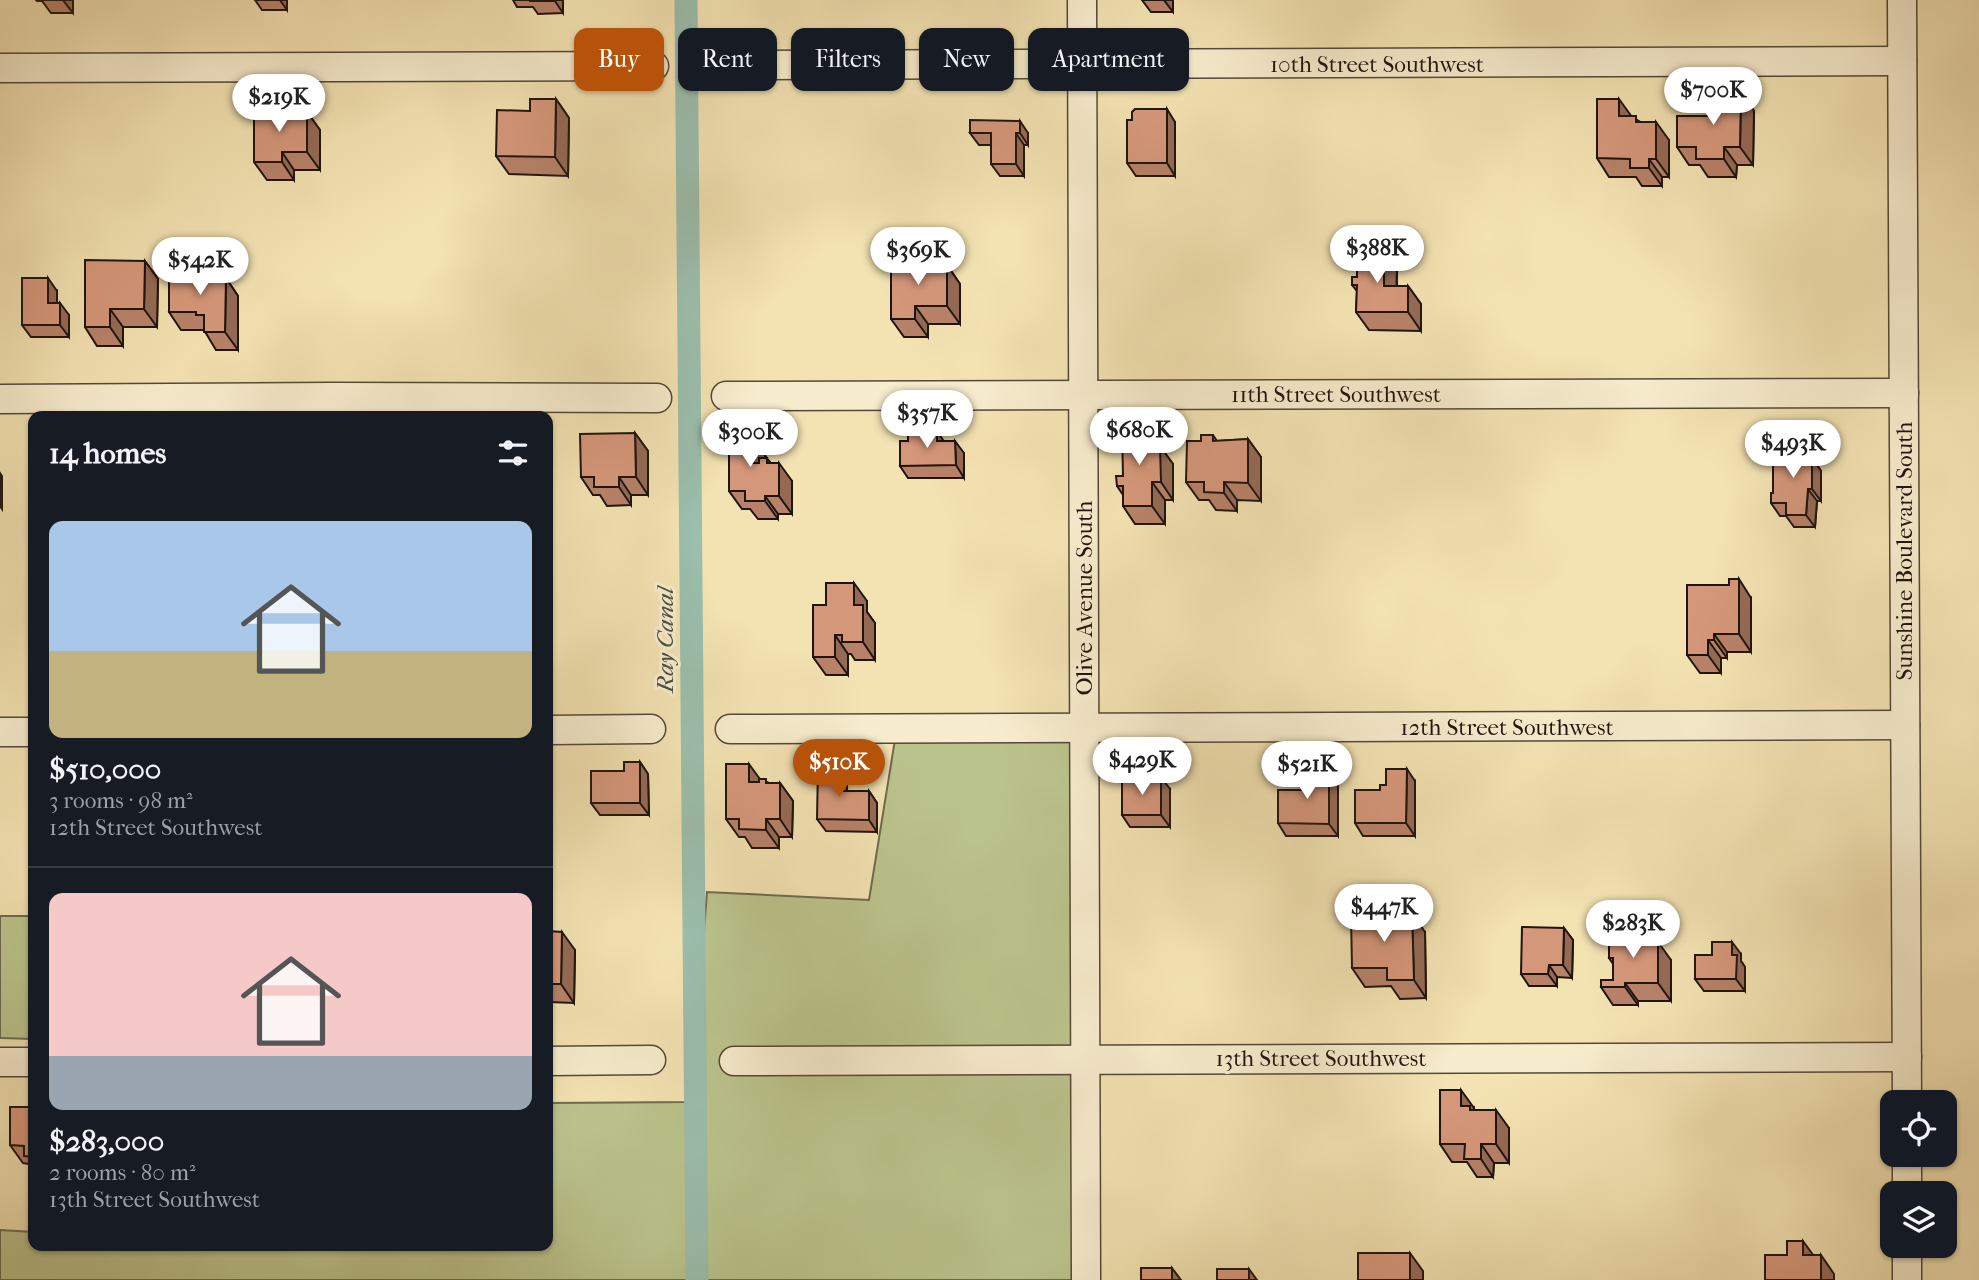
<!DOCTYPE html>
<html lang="en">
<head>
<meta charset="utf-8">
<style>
	:root { --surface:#171b24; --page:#242831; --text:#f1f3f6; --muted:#9ea1a6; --line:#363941; --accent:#b45309 }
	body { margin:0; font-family:"IM FELL French Canon",serif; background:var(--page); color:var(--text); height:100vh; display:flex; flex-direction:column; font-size:26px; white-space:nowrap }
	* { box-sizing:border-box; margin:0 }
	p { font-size:23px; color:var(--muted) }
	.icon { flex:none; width:38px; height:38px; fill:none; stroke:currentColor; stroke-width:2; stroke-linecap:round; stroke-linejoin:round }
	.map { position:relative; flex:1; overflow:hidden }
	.panel { position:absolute; left:28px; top:411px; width:525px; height:840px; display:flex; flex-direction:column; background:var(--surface); border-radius:14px; box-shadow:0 2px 5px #0004 }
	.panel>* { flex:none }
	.guide { position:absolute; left:574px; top:28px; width:665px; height:63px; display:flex; gap:14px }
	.buttons { position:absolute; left:1880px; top:1090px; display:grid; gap:14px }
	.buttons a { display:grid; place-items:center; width:77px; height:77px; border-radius:14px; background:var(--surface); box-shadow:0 2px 5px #0004; font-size:35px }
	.price { position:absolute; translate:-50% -60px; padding:0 16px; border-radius:24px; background:#fff; color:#222; font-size:23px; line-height:46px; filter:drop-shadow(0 2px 4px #0008) }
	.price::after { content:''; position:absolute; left:50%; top:42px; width:21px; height:16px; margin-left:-10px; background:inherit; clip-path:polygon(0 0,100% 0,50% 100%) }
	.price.active { background:var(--accent); color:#fff }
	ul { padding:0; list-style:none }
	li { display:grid; align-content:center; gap:14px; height:371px; padding:0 21px }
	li+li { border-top:2px solid var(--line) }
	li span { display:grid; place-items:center; height:217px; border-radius:14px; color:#555 }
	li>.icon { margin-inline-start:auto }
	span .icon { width:126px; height:126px; fill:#fffc; stroke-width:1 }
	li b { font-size:30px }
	h2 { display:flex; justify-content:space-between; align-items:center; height:84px; padding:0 21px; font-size:30px }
	.tag { padding:0 24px; border-radius:14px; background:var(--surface); box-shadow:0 2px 5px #0004; font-size:24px; line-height:63px }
	.tag.active { background:var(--accent); color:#fff }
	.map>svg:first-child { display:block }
	.green { fill:#bbc38c; stroke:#6d6c4d; stroke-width:2 }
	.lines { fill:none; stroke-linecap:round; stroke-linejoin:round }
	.canal { stroke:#9bbead; stroke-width:23 }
	.minor-casing { stroke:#544837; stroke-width:31 }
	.minor { stroke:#f7eccd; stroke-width:28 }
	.wall { fill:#b78269; stroke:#1f140e; stroke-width:2 }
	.shaded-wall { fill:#956a55; stroke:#1f140e; stroke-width:2 }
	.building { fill:#d5977a; stroke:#1f140e; stroke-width:2 }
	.labels { text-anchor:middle; stroke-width:6; stroke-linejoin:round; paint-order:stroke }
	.street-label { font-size:23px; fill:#1f140e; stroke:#f7eccd }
	.water-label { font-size:24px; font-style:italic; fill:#4a5046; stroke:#f7eccd }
</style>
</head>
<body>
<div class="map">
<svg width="1979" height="1280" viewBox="0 0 1979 1280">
	<rect width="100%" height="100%" fill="#f3e2b2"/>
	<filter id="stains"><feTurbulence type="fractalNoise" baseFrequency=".00286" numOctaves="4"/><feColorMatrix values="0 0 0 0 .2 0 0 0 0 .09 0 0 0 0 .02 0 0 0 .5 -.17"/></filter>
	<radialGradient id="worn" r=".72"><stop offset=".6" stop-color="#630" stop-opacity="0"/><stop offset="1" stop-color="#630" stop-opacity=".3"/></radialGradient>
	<g class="green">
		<path d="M1069 720 1093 1280H0V1230L33 1232V1246H548V1103L691 1102 707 892 869 900 898 721Z"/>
		<path d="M0 916H33V1039L0 1038Z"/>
	</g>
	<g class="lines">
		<path class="canal" d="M686 0 697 1280"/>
		<defs>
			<g id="minor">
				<path d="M1082 0 1086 1280"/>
				<path d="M1902 0 1907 1102"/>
				<path d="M727 65 1902 61"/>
				<path d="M0 68 654 66"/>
				<path d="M726 396 1904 393"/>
				<path d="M0 399 333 397 657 398"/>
				<path d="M730 729 1905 725"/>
				<path d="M548 730 651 729"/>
				<path d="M0 732H33"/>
				<path d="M548 1061 651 1060"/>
				<path d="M734 1061 1907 1057"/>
				<path d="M0 1062H33"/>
				<path d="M1907 1155V1194"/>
				<path d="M1907 1246V1280"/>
			</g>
		</defs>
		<use href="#minor" class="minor-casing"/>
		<use href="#minor" class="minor"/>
	</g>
	<g class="wall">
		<path d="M36 0H73V13H51L42 1H37Z"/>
		<path d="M255 0H287V10H262Z"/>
		<path d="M513 0H563V13L538 14 533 7H517Z"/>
		<path d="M1142 0H1173V12H1151Z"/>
		<path d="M1741 92 1754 111 1753 165H1737L1736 177H1708L1700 165H1689L1677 147 1711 116Z"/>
		<path d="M556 99 569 118 568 176 509 174 496 156 530 111Z"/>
		<path d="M275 108 276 110 307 112 320 130V170H294V180H267L254 162Z"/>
		<path d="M1631 116 1669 140V177H1662V186H1642L1636 177H1609L1597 158Z"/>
		<path d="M1132 120 1175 122V176H1136L1127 163Z"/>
		<path d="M970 133H1028V145H1024V176H1000L991 164V145H979Z"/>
		<path d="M1384 249 1397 267V286H1408L1421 304V331L1369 330 1356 312 1357 291 1352 285 1357 277V265L1354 261Z"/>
		<path d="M934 255 941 265H947L960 284V324H928V337H904L891 319 921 265Z"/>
		<path d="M145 261 158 279 157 327H123V346H97L85 327Z"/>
		<path d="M211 278H226L238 296V350H216L204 330H181L169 312Z"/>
		<path d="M57 291V303L69 315V337H31L22 325Z"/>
		<path d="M752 429 765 448V458L792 481V514H778V519H758L750 509H742L729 491Z"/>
		<path d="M635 433 648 451V495H631V505L607 506 600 495H593L581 477Z"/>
		<path d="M1213 435 1217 441 1248 439 1261 457V501L1237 500V511L1216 510 1209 500H1199L1186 482 1201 441Z"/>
		<path d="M944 441 964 453V478H908L900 466Z"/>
		<path d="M1165 445V453L1173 464V500H1165V524H1135L1123 506V495L1117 486 1123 476Z"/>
		<path d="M1817 459V465L1821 471V501H1817L1815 527H1794L1786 516H1780L1771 503 1773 493Z"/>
		<path d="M1751 598V652H1727V658H1721V673H1700L1687 655Z"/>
		<path d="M867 601V612L875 623V660H855L851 654H848V675H826L813 657 826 605Z"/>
		<path d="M640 762 648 774 649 815H600L591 803 624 771Z"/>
		<path d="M1329 769 1338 781V836H1286L1278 823 1303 790Z"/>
		<path d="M760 779 769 783H780L793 801 792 837H779V848H752L745 837H739L726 819Z"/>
		<path d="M847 780V791H869L877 803V832L826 831 817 819Z"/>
		<path d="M1415 781V836H1363L1355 823Z"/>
		<path d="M1170 789V827H1130L1122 815Z"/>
		<path d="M548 925 552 932 575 950 574 1003 549 1002 548 1000Z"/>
		<path d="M1564 928 1573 940 1572 978 1557 977V986H1529L1521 974Z"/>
		<path d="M1425 932 1426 998 1400 999 1391 986 1365 987 1352 968Z"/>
		<path d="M1651 942 1671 960V1001H1638V1005H1613L1601 987 1613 980V964L1609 958Z"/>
		<path d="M1741 954V961L1745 967V991H1704L1695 979Z"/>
		<path d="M33 1107V1170L29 1164 23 1163 10 1145Z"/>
		<path d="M1474 1108V1110L1509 1128V1163H1494L1493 1177H1477L1467 1162H1452L1440 1144Z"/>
	</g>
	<g class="shaded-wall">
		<path d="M63 0H73V13Z"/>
		<path d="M280 0H287V10Z"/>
		<path d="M555 0H563V13L555 1Z"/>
		<path d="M1164 0H1173V12Z"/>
		<path d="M1741 92 1754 111 1753 165 1740 147Z"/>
		<path d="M556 99 569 118 568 176 555 157Z"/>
		<path d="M1619 99 1632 117 1619 116Z"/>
		<path d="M1167 109 1175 122V176L1167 163Z"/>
		<path d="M307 112 320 130V170L307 152Z"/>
		<path d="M1020 121 1028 133V145L1020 133Z"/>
		<path d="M1656 122 1669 140V177L1656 159Z"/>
		<path d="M1016 133 1024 145V176L1016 164Z"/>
		<path d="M1724 147 1737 165 1736 177 1724 159Z"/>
		<path d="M282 152 294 170V180L282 162Z"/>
		<path d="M1649 159 1662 177V186L1649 168Z"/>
		<path d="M1384 249 1397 267 1396 304 1384 286Z"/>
		<path d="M934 255 947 273 934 265Z"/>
		<path d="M145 261 158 279 157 327 144 309Z"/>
		<path d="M201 264 213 282 201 278Z"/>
		<path d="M947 265 960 284V324L947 306Z"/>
		<path d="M48 278 57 291V315L48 303Z"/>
		<path d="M226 278 238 296V350L225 332Z"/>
		<path d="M1408 286 1421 304V331L1408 312Z"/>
		<path d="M60 303 69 315V337L60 325Z"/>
		<path d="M915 306 928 324V337L915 319Z"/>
		<path d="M110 309 123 327V346L110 327Z"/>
		<path d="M1152 427 1165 445V453L1173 464V500L1161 482 1152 446Z"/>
		<path d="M752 429 765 448V481L752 463Z"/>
		<path d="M937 431 945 443 937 441Z"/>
		<path d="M635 433 648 451V495L636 477Z"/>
		<path d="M1248 439 1261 457V501L1248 483Z"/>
		<path d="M955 441 964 453V478L956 465Z"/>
		<path d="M1808 447 1817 459V465L1821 471V501L1812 489 1808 459Z"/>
		<path d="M767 458 779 475V463L792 481V514L779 496 767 463Z"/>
		<path d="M0 473 2 476V509L0 506Z"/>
		<path d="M619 477 631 495V505L619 487Z"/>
		<path d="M1152 482 1165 500V524L1152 506Z"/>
		<path d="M1224 482 1237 500V511L1224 493Z"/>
		<path d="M1808 489 1817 501 1815 527 1806 515Z"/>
		<path d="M765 496 778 514V519L765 501Z"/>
		<path d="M1739 579 1751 598V652L1739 634Z"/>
		<path d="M854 583 867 601V612L875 623V660L863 642 854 605Z"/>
		<path d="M1714 634 1727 652V658L1714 640Z"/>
		<path d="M835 635 848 654V675L835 657Z"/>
		<path d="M1708 640 1721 658V673L1708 655Z"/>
		<path d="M640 762 648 774 649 815 640 803Z"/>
		<path d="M749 764 762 782H749Z"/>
		<path d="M838 767 847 780V793L838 788Z"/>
		<path d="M1329 769 1338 781V836L1329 824Z"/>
		<path d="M1407 769 1415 781V836L1406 823Z"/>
		<path d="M1161 777 1170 789V827L1161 815Z"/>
		<path d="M780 783 793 801 792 837 780 819Z"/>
		<path d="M869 791 877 803V832L869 820Z"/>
		<path d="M766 819 779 837V848L766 830Z"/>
		<path d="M1412 913 1425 932 1426 998 1414 980Z"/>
		<path d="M1564 928 1573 940 1572 978 1563 965Z"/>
		<path d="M1643 929 1655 947 1643 942Z"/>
		<path d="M562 932 575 950 574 1003 561 984Z"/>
		<path d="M1658 942 1671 960V1001L1658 983Z"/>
		<path d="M1732 942 1741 954V961L1745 967V991L1736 979 1732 955Z"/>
		<path d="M1549 965 1557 977V986L1548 974Z"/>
		<path d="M1625 983 1638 1001V1005L1625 987Z"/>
		<path d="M1461 1090 1474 1108V1112L1461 1106Z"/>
		<path d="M1496 1110 1509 1128V1163L1496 1144Z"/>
		<path d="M1481 1144 1494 1163 1493 1177 1481 1159Z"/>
		<path d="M1803 1241 1816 1259 1803 1255Z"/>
		<path d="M1410 1253 1423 1271V1280H1410Z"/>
		<path d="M1821 1255 1834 1274V1280H1821Z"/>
		<path d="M1172 1268 1181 1280H1172Z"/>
		<path d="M1249 1269 1257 1280H1249Z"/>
	</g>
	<g class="building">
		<rect x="530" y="0" width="25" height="1"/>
		<path d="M1711 92H1741L1740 147H1724V159H1696V147H1677V116H1711Z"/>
		<path d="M530 99H556L555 157 496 156 497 110 530 111Z"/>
		<path d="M1597 99H1619V116H1636V122H1656V159H1649V168H1630V159L1597 158Z"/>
		<path d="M254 108H275V110L307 112V152H282V162H254Z"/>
		<path d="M1135 109H1167V163H1127V120H1132V112Z"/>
		<path d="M970 120 1020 121V133H1016V164H991V133H970Z"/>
		<path d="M1357 249H1384V286H1408V312H1356L1357 285H1352V277H1357V261H1354V252H1357Z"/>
		<path d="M921 255H934V265H947V306H915V319H891V265H921Z"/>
		<path d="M85 260 145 261 144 309H110V327H85Z"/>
		<path d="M185 264H201V278H226L225 332H204V315H196V312H169V278H184Z"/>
		<path d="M22 278H48V303H60V325H22Z"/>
		<path d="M1152 427V446H1160L1161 482H1152V506H1123V486H1117L1116 476H1123L1122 428Z"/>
		<path d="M729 429H752V463H759V458H767V463H779V496H765V501H745V491H729Z"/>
		<path d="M908 431H937V441H955L956 465 900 466V441H908Z"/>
		<path d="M635 433 636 477H619V487H594V477H581L580 434Z"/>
		<path d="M1201 435H1213V441L1248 439V483L1224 482V493L1204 492V482H1186L1187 441H1201Z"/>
		<path d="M1784 447H1808V459H1812V489H1808L1806 515H1786V503H1771V493H1773V460H1784Z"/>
		<path d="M1729 579H1739V634H1714V640H1708V655H1687V585H1729Z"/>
		<path d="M826 583H854V605H863V642H842V635H835V657H813V605H826Z"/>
		<path d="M624 762H640V803H591V771H624Z"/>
		<path d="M726 764H749V782H759V779H766V783H780V819H766V830L739 829V819H726Z"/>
		<path d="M818 767H838V788H843V791H869V820L817 819Z"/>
		<path d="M1309 769H1329V824L1278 823V790H1303V785H1309Z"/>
		<path d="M1386 769H1407L1406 823H1355V790H1380V785H1386Z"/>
		<path d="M1134 777H1161V815H1122V781H1134Z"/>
		<path d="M1412 913 1414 980H1387V968H1352L1351 915Z"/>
		<path d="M1522 927 1564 928 1563 965H1549L1548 974H1521Z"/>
		<path d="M1617 929H1643V942H1658V983H1625V987H1601V980H1613V958H1609V943H1617Z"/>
		<path d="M548 931 562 932 561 984H548Z"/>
		<path d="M1712 942H1732V955H1737L1736 979H1695V955H1712Z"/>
		<path d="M1440 1090H1461V1106H1470V1110H1496V1144H1481V1159H1464L1465 1144H1440Z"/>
		<path d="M10 1107H33V1157L24 1156V1146L10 1145Z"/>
		<path d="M1787 1241H1803V1255H1821V1280H1765V1255H1787Z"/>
		<rect x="1358" y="1253" width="52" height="27"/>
		<rect x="1141" y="1268" width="31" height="12"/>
		<rect x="1217" y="1269" width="32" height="11"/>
	</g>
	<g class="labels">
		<g class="street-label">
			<text x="1377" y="72">10th Street Southwest</text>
			<text x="1336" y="402">11th Street Southwest</text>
			<text transform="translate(1904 551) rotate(-90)" y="8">Sunshine Boulevard South</text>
			<text transform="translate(1084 598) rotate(-90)" y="8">Olive Avenue South</text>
			<text x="1507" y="735">12th Street Southwest</text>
			<text x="1321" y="1066">13th Street Southwest</text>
		</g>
		<g class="water-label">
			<text transform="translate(665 640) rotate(-90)" y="8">Ray Canal</text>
		</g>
	</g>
	<rect width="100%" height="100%" filter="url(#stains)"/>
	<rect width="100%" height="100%" fill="url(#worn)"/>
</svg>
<div class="buttons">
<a><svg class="icon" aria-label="locate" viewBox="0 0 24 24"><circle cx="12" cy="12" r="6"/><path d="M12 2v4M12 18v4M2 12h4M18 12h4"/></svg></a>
<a><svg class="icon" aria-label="layers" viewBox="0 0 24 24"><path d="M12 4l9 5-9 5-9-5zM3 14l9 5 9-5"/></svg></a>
</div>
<b class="price" style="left:1713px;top:127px">$700K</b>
<b class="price" style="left:279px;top:134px">$219K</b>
<b class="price" style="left:1377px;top:285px">$388K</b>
<b class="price" style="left:918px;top:287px">$369K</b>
<b class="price" style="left:200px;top:297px">$542K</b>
<b class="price" style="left:927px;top:450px">$357K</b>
<b class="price" style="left:1139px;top:467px">$680K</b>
<b class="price" style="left:750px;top:469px">$300K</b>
<b class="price" style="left:1793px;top:480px">$493K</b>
<b class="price" style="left:1142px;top:797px">$429K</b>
<b class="price active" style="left:839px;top:799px">$510K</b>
<b class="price" style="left:1307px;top:801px">$521K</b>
<b class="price" style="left:1384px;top:944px">$447K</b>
<b class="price" style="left:1633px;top:960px">$283K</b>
<div class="guide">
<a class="tag active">Buy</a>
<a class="tag">Rent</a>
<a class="tag">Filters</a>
<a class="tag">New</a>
<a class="tag">Apartment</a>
</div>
<section class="panel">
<h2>14 homes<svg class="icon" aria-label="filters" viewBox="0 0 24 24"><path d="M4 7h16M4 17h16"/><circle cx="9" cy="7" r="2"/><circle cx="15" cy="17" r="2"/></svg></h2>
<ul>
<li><span style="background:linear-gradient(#a9c7e8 60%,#c2b280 0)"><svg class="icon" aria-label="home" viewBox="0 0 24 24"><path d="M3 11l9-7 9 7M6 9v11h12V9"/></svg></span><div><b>$510,000</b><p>3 rooms · 98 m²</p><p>12th Street Southwest</p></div></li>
<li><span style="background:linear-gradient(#f6c9c9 75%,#9aa5b1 0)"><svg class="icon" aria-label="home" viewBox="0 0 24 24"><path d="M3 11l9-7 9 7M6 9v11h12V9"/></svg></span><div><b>$283,000</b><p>2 rooms · 80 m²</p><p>13th Street Southwest</p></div></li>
</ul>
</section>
</div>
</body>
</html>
